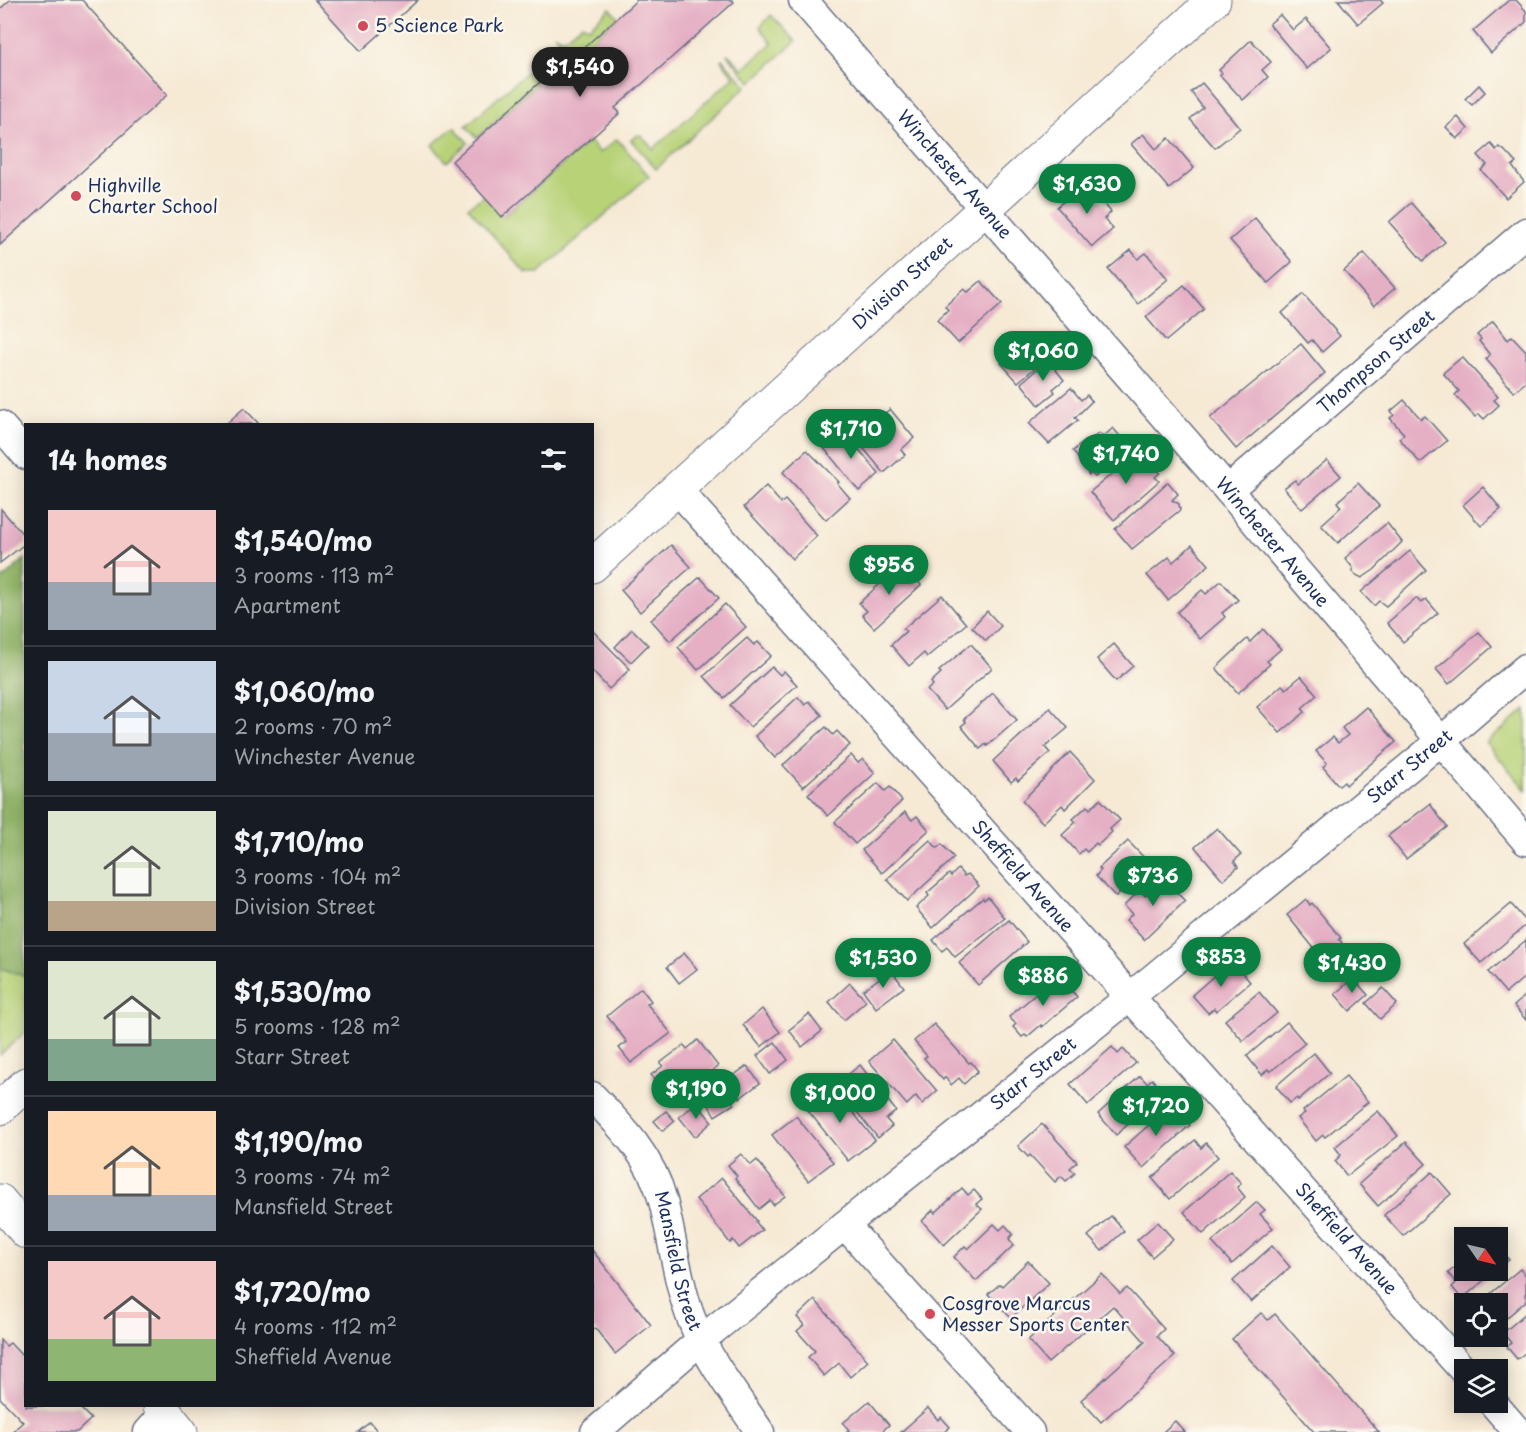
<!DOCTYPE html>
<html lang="en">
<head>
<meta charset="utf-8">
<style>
	:root { --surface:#171b24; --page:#20242c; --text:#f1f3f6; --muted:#9ea1a6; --line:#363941; --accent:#0b8043 }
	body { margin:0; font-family:"Playpen Sans",sans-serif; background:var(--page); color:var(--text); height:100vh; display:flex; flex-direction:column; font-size:22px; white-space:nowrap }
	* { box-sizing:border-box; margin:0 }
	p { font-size:20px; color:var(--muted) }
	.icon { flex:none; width:33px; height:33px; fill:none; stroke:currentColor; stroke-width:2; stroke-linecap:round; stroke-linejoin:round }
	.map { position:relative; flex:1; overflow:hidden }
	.details { position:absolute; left:24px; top:423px; width:570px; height:984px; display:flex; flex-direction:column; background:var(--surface); border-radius:0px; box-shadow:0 3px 15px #0003 }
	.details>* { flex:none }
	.needle { width:39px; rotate:124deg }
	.tools { position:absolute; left:1454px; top:1227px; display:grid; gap:12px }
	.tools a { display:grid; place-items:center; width:54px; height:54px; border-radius:0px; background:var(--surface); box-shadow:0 3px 15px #0003; font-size:30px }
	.price { position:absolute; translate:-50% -51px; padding:0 14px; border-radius:21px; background:var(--accent); color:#fff; font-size:20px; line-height:39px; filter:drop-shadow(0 2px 3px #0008) }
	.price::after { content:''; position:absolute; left:50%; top:36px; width:18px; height:14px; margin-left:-9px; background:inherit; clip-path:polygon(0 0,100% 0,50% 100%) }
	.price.current { background:#222; color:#fff }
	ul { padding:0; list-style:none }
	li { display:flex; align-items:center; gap:18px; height:150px; padding:0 24px }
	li+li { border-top:2px solid var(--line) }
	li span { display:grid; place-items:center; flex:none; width:168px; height:120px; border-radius:0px; color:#555 }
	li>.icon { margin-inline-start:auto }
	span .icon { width:72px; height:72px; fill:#fffc; stroke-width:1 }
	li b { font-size:26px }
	h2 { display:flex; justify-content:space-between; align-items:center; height:72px; padding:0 24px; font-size:26px }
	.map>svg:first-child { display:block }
	.green { fill:#b7d277; stroke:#69806a; stroke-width:1.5 }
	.forest { fill:#91b468; stroke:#567263; stroke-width:1.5 }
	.building { fill:#e5afc4 }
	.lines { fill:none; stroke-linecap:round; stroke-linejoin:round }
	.minor-casing { stroke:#687088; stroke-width:31 }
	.major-casing { stroke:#687088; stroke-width:35 }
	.minor { stroke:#fff; stroke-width:28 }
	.major { stroke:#fff; stroke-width:33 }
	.poi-dot { fill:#d1495b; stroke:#fbf7ec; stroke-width:2 }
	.labels { text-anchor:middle; stroke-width:5; stroke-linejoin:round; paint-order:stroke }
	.poi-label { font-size:18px; fill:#1b2f5e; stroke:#fbf7ec; text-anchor:start }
	.street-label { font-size:18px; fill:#1b2f5e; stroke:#fbf7ec }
</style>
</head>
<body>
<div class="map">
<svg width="1526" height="1432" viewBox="0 0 1526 1432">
	<rect width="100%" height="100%" fill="#fbf7ec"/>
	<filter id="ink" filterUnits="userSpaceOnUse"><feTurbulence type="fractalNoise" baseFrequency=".0167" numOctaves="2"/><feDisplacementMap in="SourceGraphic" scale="12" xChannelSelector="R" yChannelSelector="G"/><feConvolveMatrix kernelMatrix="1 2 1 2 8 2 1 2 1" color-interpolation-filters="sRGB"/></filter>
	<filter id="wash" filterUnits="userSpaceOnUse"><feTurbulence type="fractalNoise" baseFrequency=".008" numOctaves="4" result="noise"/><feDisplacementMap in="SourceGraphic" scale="24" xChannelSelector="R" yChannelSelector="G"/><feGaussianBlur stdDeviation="1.35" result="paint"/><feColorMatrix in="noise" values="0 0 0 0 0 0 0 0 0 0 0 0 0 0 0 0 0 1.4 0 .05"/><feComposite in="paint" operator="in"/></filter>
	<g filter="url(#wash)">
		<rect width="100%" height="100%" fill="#f6ead5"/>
		<g class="green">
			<path d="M610 8 618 17 572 58 570 56 565 60 563 47 555 35 563 39 582 24 589 27Z"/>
			<path d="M771 15 796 41 751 82 727 55 728 54 743 69 772 43 760 27Z"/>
			<path d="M722 59 747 86 656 169 631 140 636 136 641 135 653 149 734 77 721 60Z"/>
			<path d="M536 64 537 79 535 82 536 85 477 138 466 126Z"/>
			<path d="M454 127 468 143 447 162 432 145Z"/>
			<path d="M617 139 649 176 539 273H526L522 269 468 207 484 196 503 217 589 141 600 153Z"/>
			<path d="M1526 709V790L1486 743Z"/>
			<path d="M0 968 26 976 25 1032 0 1055Z"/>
		</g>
		<path class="forest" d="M25 559V976L0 968V581Z"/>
		<g id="blocks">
			<g class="building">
				<path d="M10 0H82L167 95 0 245V9Z"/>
				<path d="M315 0H418L361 51Z"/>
				<path d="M637 0H732L734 2 615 108 620 113 502 217 452 161 569 56 571 59Z"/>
				<path d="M1338 0H1380L1383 3 1358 24Z"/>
				<path d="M1509 0H1516L1526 11V22L1491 53 1473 31Z"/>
				<path d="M1280 15 1293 30 1306 19 1331 48 1307 69 1269 24Z"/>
				<path d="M1251 40 1271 62 1262 70 1268 77 1243 100 1220 75 1222 73 1219 70Z"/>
				<path d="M1202 83 1240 128 1215 148 1190 119 1203 108 1191 92Z"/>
				<path d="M1479 85 1485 92 1472 105 1465 99Z"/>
				<path d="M1458 117 1468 129 1457 139 1446 127Z"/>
				<path d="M1143 134 1156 149 1169 138 1194 168 1169 189 1131 144Z"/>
				<path d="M1491 144 1496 150 1499 147 1504 150 1516 163 1512 166 1524 182 1506 198 1481 170 1487 165 1478 155Z"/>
				<path d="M1089 186 1111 212 1104 219 1113 229 1092 247 1057 207 1073 193 1077 197Z"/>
				<path d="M1411 203 1445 242 1423 261 1389 222Z"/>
				<path d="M1255 218 1292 262 1268 283 1230 240Z"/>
				<path d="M1131 250 1138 259 1146 253 1168 279 1138 304 1108 269Z"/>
				<path d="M1364 253 1395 288 1374 306 1344 271Z"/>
				<path d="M981 281 1002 304 958 343 937 320 948 310 945 306 964 289 968 292Z"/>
				<path d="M1184 285 1204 309 1166 341 1146 317Z"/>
				<path d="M1303 294 1340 336 1322 352 1312 340 1308 343 1282 313Z"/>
				<path d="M1493 321 1508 340 1512 336 1526 351V382L1514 392 1486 359 1490 355 1479 341 1481 339 1477 335Z"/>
				<path d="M1030 338 1047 358 1018 382 1001 363Z"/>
				<path d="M1301 344 1325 373 1236 449 1210 418Z"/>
				<path d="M1462 357 1498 397 1494 400 1499 405 1484 419 1479 414 1475 417 1455 395 1459 391 1443 373Z"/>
				<path d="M1048 360 1064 380 1053 389 1055 392 1039 405 1021 383Z"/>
				<path d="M1071 388 1081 400 1087 395 1092 401 1075 418 1078 420 1049 444 1029 423Z"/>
				<path d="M1404 400 1421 419 1425 416 1447 441 1420 463 1399 438 1404 434 1390 418 1394 415 1391 411Z"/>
				<path d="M244 408 259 424H226Z"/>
				<path d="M890 409 914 438 901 450 905 455 884 473 855 438Z"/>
				<path d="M1113 428 1130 448 1095 477 1091 473 1089 475 1073 451 1085 441 1087 443 1099 433 1103 437Z"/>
				<path d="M843 430 879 474 859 491 823 447Z"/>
				<path d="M807 450 839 482 837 483 850 498 826 520 783 472Z"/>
				<path d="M1136 454 1139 458 1144 454 1160 473 1155 477 1159 481 1114 520 1090 492Z"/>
				<path d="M1327 460 1341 476 1302 509 1284 488 1295 480 1298 484Z"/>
				<path d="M1168 482 1178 494 1172 500 1179 504 1180 510 1132 549 1115 529Z"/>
				<path d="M1358 483 1379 506 1338 543 1321 525 1341 507 1337 502Z"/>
				<path d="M766 486 781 503 785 500 817 536 792 559 744 507Z"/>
				<path d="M1483 487 1501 509 1481 526 1463 505Z"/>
				<path d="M1 509 26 538V543L0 563Z"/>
				<path d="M1387 523 1402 542 1374 570 1362 578 1356 575 1353 572V568L1345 558Z"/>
				<path d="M671 545 691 567 640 612 621 590Z"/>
				<path d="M1192 545 1209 565 1168 600 1147 575 1169 557 1173 562Z"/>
				<path d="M1410 551 1426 570 1386 606 1379 601 1374 606 1361 592Z"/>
				<path d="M902 564 921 585 874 628 862 615 867 611 859 603Z"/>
				<path d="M700 577 719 598 670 641 651 620Z"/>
				<path d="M1221 581 1238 600 1222 613 1225 617 1200 639 1177 612 1202 590 1206 594Z"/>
				<path d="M942 595 966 624 927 657 924 653 909 666 891 645 906 631 903 629Z"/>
				<path d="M1416 598 1421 603 1426 599 1438 613 1403 642 1387 623Z"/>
				<path d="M725 604 746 627 698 670 678 647Z"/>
				<path d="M987 611 1001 626 986 641 972 627Z"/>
				<path d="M632 629 648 645 631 662 615 647Z"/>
				<path d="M1263 629 1281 649 1267 661 1270 664 1238 693 1216 668 1247 639 1250 642Z"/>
				<path d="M592 630 630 669 609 689 592 671Z"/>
				<path d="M1479 632 1492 647 1449 684 1436 669Z"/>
				<path d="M747 638 754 645 758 642 771 656 724 698 704 676Z"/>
				<path d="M971 644 992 668 945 710 927 690 933 685 931 682 941 673 939 671Z"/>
				<path d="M1114 644 1133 666 1116 681 1097 659Z"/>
				<path d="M772 667 780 675 784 671 797 685 750 727 730 705Z"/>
				<path d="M1301 676 1317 695 1302 708 1305 712 1280 733 1257 707 1282 685 1286 689Z"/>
				<path d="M993 693 1017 720 987 746 986 744 980 749 961 726 966 722 964 719Z"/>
				<path d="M798 697 805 705 809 701 822 715 775 758 755 736Z"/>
				<path d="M1366 707 1396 742 1346 785 1344 782 1339 786 1323 767 1327 763 1316 751 1333 737 1338 743 1348 735 1342 728Z"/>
				<path d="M1050 708 1068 728 1045 747 1050 753 1018 781 1016 778 1011 782 993 761Z"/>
				<path d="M826 727 833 735 837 731 850 745 803 787 783 765Z"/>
				<path d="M1070 752 1095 779 1065 809 1062 805 1043 823 1022 801Z"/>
				<path d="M851 755 858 763 863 759 875 773 828 816 808 794Z"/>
				<path d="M878 783 885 791 890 787 902 801 855 844 835 822Z"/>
				<path d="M1100 799 1120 820 1110 829 1112 832 1098 845 1096 843 1087 852 1084 849 1079 854 1062 835 1076 822 1073 819 1087 806 1090 809Z"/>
				<path d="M1430 804 1447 827 1406 859 1388 836Z"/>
				<path d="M905 812 912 820 917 816 929 830 882 873 862 850Z"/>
				<path d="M1217 828 1241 855 1234 861 1238 867 1223 880 1195 847Z"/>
				<path d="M930 840 937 848 942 844 954 858 907 901 887 879Z"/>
				<path d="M1128 841 1152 866 1123 894 1121 891 1116 897 1096 876 1101 870 1099 868Z"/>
				<path d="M958 869 964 876 968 874 979 886 933 928 916 908 929 896 927 893 949 874 951 876Z"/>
				<path d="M1163 872 1173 883 1170 886 1185 901 1144 940 1126 920 1132 914 1124 906 1140 890 1145 896 1162 880 1159 877Z"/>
				<path d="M988 897 1005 918 955 957 947 947 942 951 933 940 983 898 984 900Z"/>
				<path d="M1306 899 1310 905 1312 903 1341 938 1339 939 1342 943 1336 948 1344 956 1330 968 1287 915Z"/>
				<path d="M1511 904 1526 921V925L1481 963 1464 944Z"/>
				<path d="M1009 920 1027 942 978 985 959 963Z"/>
				<path d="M1526 940V976L1506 993 1488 972Z"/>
				<path d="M684 953 697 969 679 983 667 967Z"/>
				<path d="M1232 960 1250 982 1216 1011 1214 1008 1208 1013 1192 995Z"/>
				<path d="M891 970 904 987 876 1008 863 990Z"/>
				<path d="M1058 975 1077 997 1042 1027 1041 1025 1027 1037 1025 1035 1022 1037 1013 1027 1016 1024 1009 1017Z"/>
				<path d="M1353 978 1368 995 1350 1011 1335 994Z"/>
				<path d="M850 983 866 1001 844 1020 829 1002Z"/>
				<path d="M641 988 651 1001 647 1004 671 1033 631 1063 619 1048 627 1042 607 1016Z"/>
				<path d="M1383 988 1397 1004 1380 1019 1366 1003Z"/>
				<path d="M1259 992 1277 1013 1243 1041 1225 1020Z"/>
				<path d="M1526 995V1020L1514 1006Z"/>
				<path d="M762 1009 780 1032 761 1047 743 1025Z"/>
				<path d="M809 1014 822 1031 802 1047 789 1030Z"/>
				<path d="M1287 1022 1305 1043 1270 1072 1268 1069 1262 1075 1247 1056Z"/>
				<path d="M934 1024 969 1063 971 1062 978 1071 964 1084 959 1078 951 1085 945 1077 943 1080 924 1058 927 1056 914 1041Z"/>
				<path d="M698 1040 718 1066 684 1093 683 1091 666 1103 656 1091 661 1087 651 1075 663 1066 660 1063 684 1045 687 1049Z"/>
				<path d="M893 1040 937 1091 922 1104 916 1096 907 1105 869 1061Z"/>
				<path d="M775 1042 788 1060 770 1074 757 1056Z"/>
				<path d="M1112 1047 1118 1054 1123 1049 1136 1063 1088 1105 1070 1084Z"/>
				<path d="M1314 1053 1330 1073 1298 1100 1297 1098 1290 1103 1276 1086Z"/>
				<path d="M860 1065 896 1111 886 1119 892 1126 878 1138 835 1085Z"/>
				<path d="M747 1066 760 1083 740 1098 727 1080Z"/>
				<path d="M1140 1076 1147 1083 1152 1079 1164 1093 1116 1135 1098 1114Z"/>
				<path d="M1346 1076 1368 1102 1325 1137 1323 1135 1316 1141 1298 1118 1305 1113 1303 1111Z"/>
				<path d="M721 1084 734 1104 715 1116 703 1095Z"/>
				<path d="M833 1087 875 1140 848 1161 806 1108Z"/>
				<path d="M697 1103 712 1122 695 1137 679 1117Z"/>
				<path d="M1167 1109 1173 1116 1178 1112 1190 1125 1143 1168 1124 1147Z"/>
				<path d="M666 1111 675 1121 663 1131 654 1121Z"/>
				<path d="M1378 1111 1398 1136 1347 1176 1335 1161 1341 1155 1335 1147Z"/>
				<path d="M796 1116 833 1162 808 1181 772 1135Z"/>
				<path d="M1042 1124 1077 1162 1070 1168 1075 1173 1066 1181 1061 1176 1055 1182 1030 1155 1028 1157 1018 1146Z"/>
				<path d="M1195 1140 1201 1148 1206 1143 1218 1157 1170 1199 1152 1178Z"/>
				<path d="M1406 1142 1426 1164 1378 1206 1359 1184Z"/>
				<path d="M741 1154 751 1165 757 1160 785 1196 773 1205 770 1200 759 1209 735 1178 737 1176 728 1165Z"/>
				<path d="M1230 1171 1241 1183 1237 1187 1245 1197 1203 1234 1184 1212Z"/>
				<path d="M1432 1172 1451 1194 1403 1236 1384 1215Z"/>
				<path d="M722 1178 757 1221 756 1222 762 1230 739 1248 733 1240 730 1243 696 1199Z"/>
				<path d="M962 1188 968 1195 974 1190 982 1199 976 1204 982 1209 944 1245 922 1221 933 1210 935 1213Z"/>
				<path d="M1257 1202 1265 1210 1260 1214 1273 1228 1232 1264 1212 1242Z"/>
				<path d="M1111 1216 1124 1231 1102 1251 1088 1236Z"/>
				<path d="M1158 1222 1173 1239 1152 1257 1137 1240Z"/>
				<path d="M994 1224 1000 1230 1005 1225 1013 1234 1009 1239 1014 1245 976 1281 954 1257 965 1246 968 1249Z"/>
				<path d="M1497 1245 1509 1260 1497 1270Z"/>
				<path d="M1272 1246 1290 1267 1251 1302 1233 1281Z"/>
				<path d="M592 1250 651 1325 615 1354 595 1328 592 1330Z"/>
				<path d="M1464 1260V1270H1496L1462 1299 1452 1287 1456 1283 1448 1273Z"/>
				<path d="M1028 1261 1049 1283 1011 1318 988 1294 1000 1284 1002 1286Z"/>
				<path d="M1520 1269 1526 1276V1301L1497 1326V1304H1478Z"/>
				<path d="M1102 1274 1120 1294 1127 1288 1164 1329 1157 1336 1175 1356 1101 1422 1081 1400 1145 1342 1113 1306 1048 1363 1028 1340Z"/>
				<path d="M815 1300 868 1361 850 1377 839 1363 824 1376 808 1357 815 1351 797 1331 804 1325 797 1317Z"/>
				<path d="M1261 1313 1268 1320 1275 1314 1379 1432H1314L1232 1339Z"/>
				<path d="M1526 1313V1352L1517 1359 1507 1347 1511 1343 1503 1333Z"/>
				<path d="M0 1340 6 1346 10 1343 26 1360V1406H78L91 1419 77 1432H12L23 1422 0 1398Z"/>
				<path d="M869 1401 889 1425 881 1432H847L849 1430 843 1423Z"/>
				<path d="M928 1408 938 1420 941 1417 950 1427 944 1432H901Z"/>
				<path d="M1175 1421 1185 1432H1163Z"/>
				<path d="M370 1422 378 1432H358Z"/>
			</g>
		</g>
	</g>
	<g filter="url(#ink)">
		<use href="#blocks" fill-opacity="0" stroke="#687088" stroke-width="1.5"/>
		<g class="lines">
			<defs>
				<g id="minor">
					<path id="s1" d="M803 0 1228 490 1526 841"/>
					<path d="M0 425 26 455"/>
					<path id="s2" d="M677 489 1464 1371"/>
					<path id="s3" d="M1228 490 1526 232"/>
					<path id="s4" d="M592 1096C622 1127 652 1158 663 1201 673 1240 677 1281 691 1318 707 1359 736 1396 760 1432"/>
					<path d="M845 1225 1030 1432"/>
					<path d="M1492 1402 1518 1432"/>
					<path d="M148 1432 166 1412"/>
					<path id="s5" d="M595 1432 701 1340 1152 979 1441 741 1526 668"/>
				</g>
				<g id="major">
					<path id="s6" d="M592 566 1214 0"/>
					<path d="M0 1108 26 1084"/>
					<path d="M0 1201 26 1232"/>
					<path d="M160 1406 181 1432"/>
				</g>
			</defs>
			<use href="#minor" class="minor-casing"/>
			<use href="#major" class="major-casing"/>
			<use href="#minor" class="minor"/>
			<use href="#major" class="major"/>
		</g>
	</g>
	<g class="poi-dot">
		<circle cx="363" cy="26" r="6"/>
		<circle cx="76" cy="196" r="6"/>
		<circle cx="930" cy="1314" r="6"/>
	</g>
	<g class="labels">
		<g class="poi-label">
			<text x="375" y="32">5 Science Park</text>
			<text x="88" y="192">Highville<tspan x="88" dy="21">Charter School</tspan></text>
			<text x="942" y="1310">Cosgrove Marcus<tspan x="942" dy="21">Messer Sports Center</tspan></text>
		</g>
		<g class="street-label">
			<text dy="6" stroke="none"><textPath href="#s1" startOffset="231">Winchester Avenue</textPath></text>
			<text dy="6" stroke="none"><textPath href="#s6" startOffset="420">Division Street</textPath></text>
			<text dy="6" stroke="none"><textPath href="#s3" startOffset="196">Thompson Street</textPath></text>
			<text dy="6" stroke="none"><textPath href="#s1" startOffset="717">Winchester Avenue</textPath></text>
			<text dy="6" stroke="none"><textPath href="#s5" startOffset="1052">Starr Street</textPath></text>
			<text dy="6" stroke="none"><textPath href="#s2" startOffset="519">Sheffield Avenue</textPath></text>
			<text dy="6" stroke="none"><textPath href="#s5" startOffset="566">Starr Street</textPath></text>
			<text dy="6" stroke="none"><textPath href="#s2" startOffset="1005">Sheffield Avenue</textPath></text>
			<text dy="6" stroke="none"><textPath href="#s4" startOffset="190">Mansfield Street</textPath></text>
		</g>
	</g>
</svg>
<div class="tools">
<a><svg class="needle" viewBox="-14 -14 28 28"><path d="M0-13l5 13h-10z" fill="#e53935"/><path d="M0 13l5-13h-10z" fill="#9ea1a6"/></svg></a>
<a><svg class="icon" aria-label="locate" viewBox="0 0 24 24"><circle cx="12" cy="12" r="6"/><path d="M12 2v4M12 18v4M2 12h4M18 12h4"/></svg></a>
<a><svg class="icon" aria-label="layers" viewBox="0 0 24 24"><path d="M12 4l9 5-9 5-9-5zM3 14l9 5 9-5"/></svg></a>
</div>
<b class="price current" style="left:580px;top:98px">$1,540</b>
<b class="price" style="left:1087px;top:215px">$1,630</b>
<b class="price" style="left:1043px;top:382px">$1,060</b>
<b class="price" style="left:851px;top:460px">$1,710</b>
<b class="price" style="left:1126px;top:485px">$1,740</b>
<b class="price" style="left:889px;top:596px">$956</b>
<b class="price" style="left:1153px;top:907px">$736</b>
<b class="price" style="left:1221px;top:988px">$853</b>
<b class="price" style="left:883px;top:989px">$1,530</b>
<b class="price" style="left:1352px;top:994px">$1,430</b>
<b class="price" style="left:1043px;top:1007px">$886</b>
<b class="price" style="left:696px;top:1120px">$1,190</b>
<b class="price" style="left:840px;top:1124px">$1,000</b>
<b class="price" style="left:1156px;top:1137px">$1,720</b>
<section class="details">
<h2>14 homes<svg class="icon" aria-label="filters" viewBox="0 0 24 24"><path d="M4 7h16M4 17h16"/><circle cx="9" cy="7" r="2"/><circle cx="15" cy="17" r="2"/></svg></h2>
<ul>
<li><span style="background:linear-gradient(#f6c9c9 60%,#9aa5b1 0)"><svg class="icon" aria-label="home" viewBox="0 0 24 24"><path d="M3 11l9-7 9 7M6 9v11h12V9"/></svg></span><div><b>$1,540/mo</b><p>3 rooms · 113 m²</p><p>Apartment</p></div></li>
<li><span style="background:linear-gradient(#c9d6e8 60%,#9aa5b1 0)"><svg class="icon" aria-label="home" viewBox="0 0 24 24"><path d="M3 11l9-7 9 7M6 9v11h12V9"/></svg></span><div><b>$1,060/mo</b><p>2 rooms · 70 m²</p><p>Winchester Avenue</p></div></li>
<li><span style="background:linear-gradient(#dfe7d0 75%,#b9a48a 0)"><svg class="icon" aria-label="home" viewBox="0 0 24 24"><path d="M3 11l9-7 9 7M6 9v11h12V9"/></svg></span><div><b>$1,710/mo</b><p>3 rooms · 104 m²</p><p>Division Street</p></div></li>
<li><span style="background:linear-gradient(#dfe7d0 65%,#7fa58c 0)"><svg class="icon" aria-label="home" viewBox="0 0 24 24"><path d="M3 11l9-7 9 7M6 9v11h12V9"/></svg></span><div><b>$1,530/mo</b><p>5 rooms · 128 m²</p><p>Starr Street</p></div></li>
<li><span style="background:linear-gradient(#ffd9b3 70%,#9aa5b1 0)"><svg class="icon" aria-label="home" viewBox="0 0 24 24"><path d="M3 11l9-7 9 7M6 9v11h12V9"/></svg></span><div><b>$1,190/mo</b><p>3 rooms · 74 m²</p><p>Mansfield Street</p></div></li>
<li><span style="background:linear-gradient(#f6c9c9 65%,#8fb573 0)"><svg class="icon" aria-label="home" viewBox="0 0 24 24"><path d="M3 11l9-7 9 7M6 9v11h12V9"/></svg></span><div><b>$1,720/mo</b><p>4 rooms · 112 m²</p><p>Sheffield Avenue</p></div></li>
</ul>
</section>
</div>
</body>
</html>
